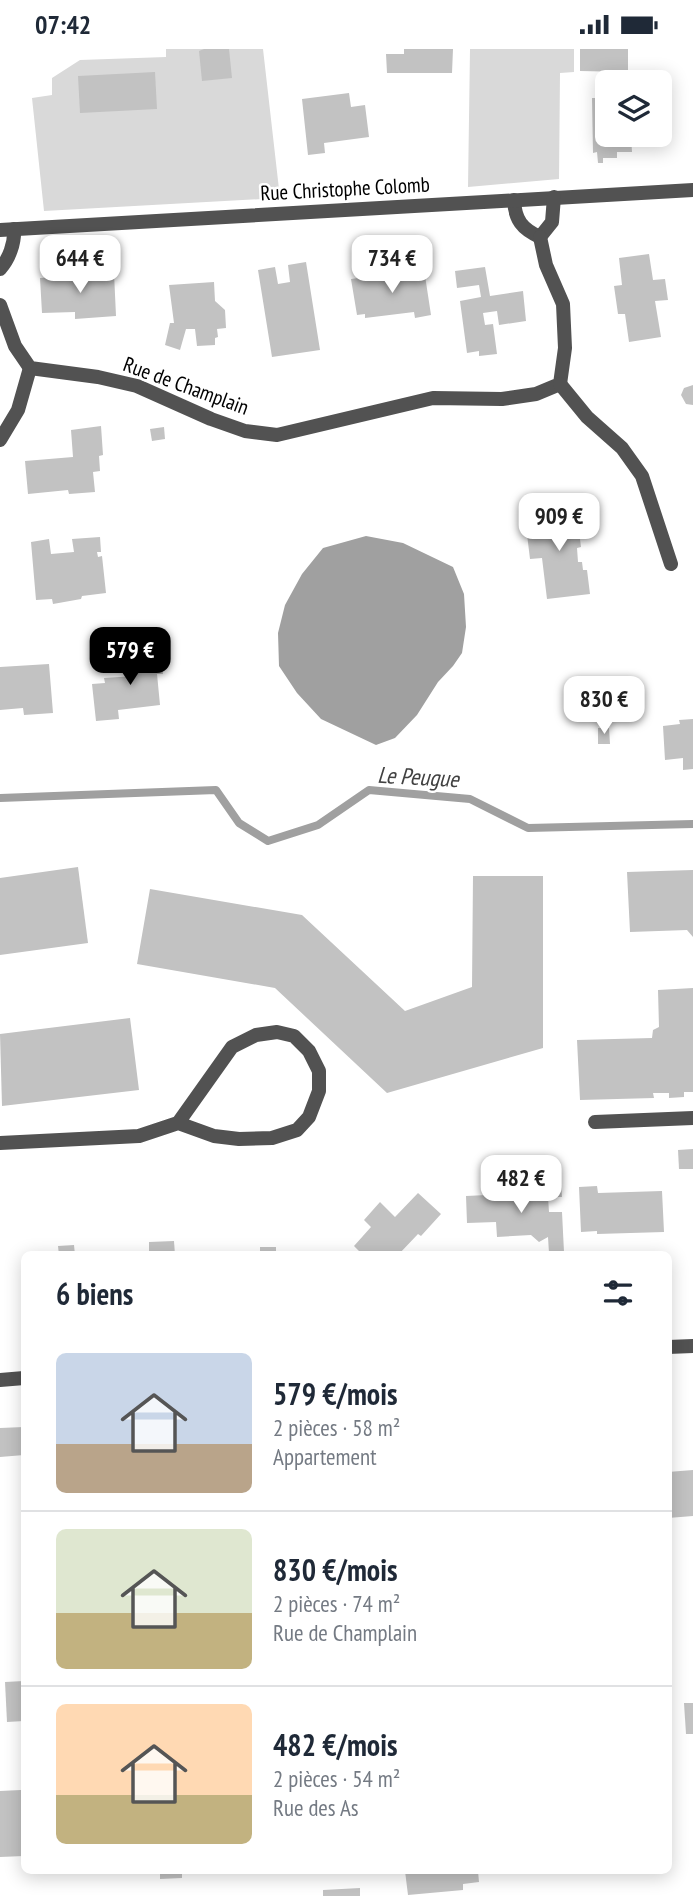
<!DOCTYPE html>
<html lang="fr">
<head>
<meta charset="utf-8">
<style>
	:root { --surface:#fff; --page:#f2f2f3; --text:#1f2937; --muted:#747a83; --line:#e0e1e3; --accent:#000 }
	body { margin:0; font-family:"PT Sans Narrow",sans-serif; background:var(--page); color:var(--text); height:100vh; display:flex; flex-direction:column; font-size:26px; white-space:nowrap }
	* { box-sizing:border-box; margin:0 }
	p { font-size:23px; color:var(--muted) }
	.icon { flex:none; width:38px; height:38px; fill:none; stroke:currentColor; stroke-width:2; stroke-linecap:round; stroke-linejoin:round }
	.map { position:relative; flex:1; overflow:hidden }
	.details { position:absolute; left:21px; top:1202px; width:651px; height:623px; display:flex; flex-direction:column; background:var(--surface); border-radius:10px; box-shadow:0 4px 18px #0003 }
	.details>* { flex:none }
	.tools { position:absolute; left:595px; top:21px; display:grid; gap:14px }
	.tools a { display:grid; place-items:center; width:77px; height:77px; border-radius:10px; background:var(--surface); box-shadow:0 4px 18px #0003; font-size:35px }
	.price { position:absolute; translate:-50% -60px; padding:0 16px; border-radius:14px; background:#fff; color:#222; font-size:23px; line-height:46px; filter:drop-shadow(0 2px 4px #0008) }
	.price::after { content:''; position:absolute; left:50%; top:42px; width:21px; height:16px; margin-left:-10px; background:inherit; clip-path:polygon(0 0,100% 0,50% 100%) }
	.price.active { background:var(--accent); color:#fff }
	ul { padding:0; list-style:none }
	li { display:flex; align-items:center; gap:21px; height:175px; padding:0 35px }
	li+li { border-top:2px solid var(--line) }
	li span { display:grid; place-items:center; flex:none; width:196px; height:140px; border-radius:10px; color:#555 }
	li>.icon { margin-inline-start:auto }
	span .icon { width:84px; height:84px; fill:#fffc; stroke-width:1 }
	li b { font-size:30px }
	h2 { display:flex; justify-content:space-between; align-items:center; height:84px; padding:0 35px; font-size:30px }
	.status { display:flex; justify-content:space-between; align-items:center; height:49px; padding:0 35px; background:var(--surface); direction:ltr }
	.status svg { height:19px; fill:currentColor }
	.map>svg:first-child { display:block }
	.green { fill:#d9d9d9 }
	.water { fill:#a0a0a0 }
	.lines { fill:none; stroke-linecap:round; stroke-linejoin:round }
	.stream { stroke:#a0a0a0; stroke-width:8 }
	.building { fill:#c2c2c2 }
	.lane { stroke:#525252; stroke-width:14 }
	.street { stroke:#525252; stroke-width:14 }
	.labels { text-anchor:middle; stroke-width:5; stroke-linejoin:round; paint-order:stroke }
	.street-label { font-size:21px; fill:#000; stroke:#fff }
	.water-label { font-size:23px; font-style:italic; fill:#414141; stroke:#fff }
</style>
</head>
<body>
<div class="status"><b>07:42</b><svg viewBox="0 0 49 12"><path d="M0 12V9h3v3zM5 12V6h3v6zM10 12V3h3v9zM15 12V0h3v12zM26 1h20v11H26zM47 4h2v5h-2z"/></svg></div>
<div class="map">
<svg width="693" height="1847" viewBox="0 0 693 1847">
	<rect width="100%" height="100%" fill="#fff"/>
	<g class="green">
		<path d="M166 0H263L280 149 44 162 32 49 52 46V29L80 11 166 8Z"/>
		<path d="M470 0H574V23L560 24 559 130 468 138Z"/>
	</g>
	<path class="water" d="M366 487 403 494 453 518 464 545 466 578 462 604 453 617 438 633 417 666 395 689 376 696 321 670 297 644 279 617 278 584 285 556 302 525 323 499Z"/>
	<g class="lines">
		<path class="stream" d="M0 749 216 741 239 774 268 792 318 776 369 741 470 750 528 779 693 775"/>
	</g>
	<g class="building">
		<path d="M204 0H229L232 29 202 32 199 2Z"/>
		<path d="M404 0H453L452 24H387L386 5H404Z"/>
		<path d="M580 0H628V23L580 22Z"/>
		<path d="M155 23 157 60 80 64 78 27Z"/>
		<path d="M349 44 351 58 365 56 369 88 324 94 325 104 308 106 302 50Z"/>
		<path d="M592 49H607V86H631L632 103H617V109H603V114H598L597 103 593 104Z"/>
		<path d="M649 205 653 231 665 230 668 251 655 252 661 288 629 293 625 265H618L614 237 622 236 619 209Z"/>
		<path d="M306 213 320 301 272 308 258 221 275 218 278 235 290 233 288 216Z"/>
		<path d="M485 218 490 247 523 242 526 272 499 276 497 262 483 264 485 276 493 275 497 305 479 307V302L467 304 460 252 481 248 479 236 457 239 455 222Z"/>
		<path d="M424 220 431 266 415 269 414 263 365 269V265L357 266 351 230Z"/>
		<path d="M114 224 116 267 75 270V263L42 264 40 229Z"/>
		<path d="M214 233 215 252 225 261 226 279 217 280 218 288 215 289V296L197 297 195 280H186L180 301 165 296 170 274H174L169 236Z"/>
		<path d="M693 336V356L686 355 681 346 684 339Z"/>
		<path d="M101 377 103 406 99 407 100 422 93 423 95 443 69 445 68 441 28 445 25 412 73 408 71 381Z"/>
		<path d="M164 378 165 390 152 392 150 380Z"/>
		<path d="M581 463 584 490H580L581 498 577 499 578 513H582L583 521H587L590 545 547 550 542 509 530 510 525 469Z"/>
		<path d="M100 488 101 503H97L98 508 102 507 106 544 82 547 81 550 53 555 52 550 36 551 31 493 49 490 51 505 74 503 72 490Z"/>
		<path d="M160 599 163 625H157L160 656 118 661 119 670 96 672 92 635 105 634 104 629 135 627 133 601Z"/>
		<path d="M49 615 53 664 24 666 23 659 0 661V618Z"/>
		<path d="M693 670V720L683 721V709L665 711 663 677 680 675 679 671Z"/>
		<path d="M598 679H609L610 695H598Z"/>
		<path d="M78 818 88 894 0 906V829Z"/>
		<path d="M693 821V888L687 881 630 883 627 823Z"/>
		<path d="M473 827H543V999L387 1044 275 939 137 915 150 840 302 866 405 962 472 938Z"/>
		<path d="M693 939V1043H684V1048L669 1049V1044H653L654 1049 580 1051 577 991 652 989 653 981 659 978 658 941Z"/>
		<path d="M130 969 139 1041 2 1057 0 985Z"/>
		<path d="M693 1100V1120H679L678 1101Z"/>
		<path d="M561 1135 562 1148H548L549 1163H562L564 1203 549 1204 548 1188 539 1193 531 1186 497 1188 496 1173 467 1174 466 1147 508 1145V1150L533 1149 532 1136Z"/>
		<path d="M597 1137 598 1144 662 1142 664 1183 597 1185V1182L581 1183 579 1138Z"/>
		<path d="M418 1144 441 1165 421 1187 418 1185 398 1206H363L354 1197 371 1178 364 1171 380 1153 395 1168Z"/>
		<path d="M174 1192 175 1206H149V1193Z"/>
		<path d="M74 1196 75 1206H59L58 1197Z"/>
		<rect x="260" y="1198" width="16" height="8"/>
		<path d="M24 1378V1406L0 1408V1379Z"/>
		<path d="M693 1421V1467L668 1469V1423Z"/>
		<path d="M24 1632V1672L7 1673 5 1633Z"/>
		<path d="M684 1654H693V1685H686Z"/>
		<path d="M21 1741 22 1748H24V1807L0 1808V1742Z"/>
		<path d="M160 1822H182V1829L160 1830Z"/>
		<path d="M405 1822H478L479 1833 463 1835V1841L408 1846Z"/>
		<path d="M360 1839V1847H323V1841Z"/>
	</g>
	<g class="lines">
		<path class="lane" d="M595 1073 693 1069"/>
		<g class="street">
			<path d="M514 151C515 171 522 180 540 188"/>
			<path d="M0 181 693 141"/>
			<path d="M540 188 552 173 554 148"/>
			<path d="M0 220C9 210 15 194 14 180"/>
			<path d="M0 256 15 297 30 319 98 328 137 337 211 370 245 382 277 386 433 349 502 350 536 345 560 335 565 299 563 255 546 216 540 188"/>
			<path d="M560 335 587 368 622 399 642 427 671 515"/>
			<path d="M0 391 18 361 30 319"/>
			<path d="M0 1094 139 1087 178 1074 232 998 256 986 277 983 294 987 309 1002 319 1022V1042L309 1068 297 1081 272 1089 239 1090 214 1087 178 1074"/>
			<path d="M668 1298 693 1297"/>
			<path d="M0 1331 24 1329"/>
		</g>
	</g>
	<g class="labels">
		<g class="street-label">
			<text transform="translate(345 140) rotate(-3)" y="7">Rue Christophe Colomb</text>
			<text transform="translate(186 337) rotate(20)" y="7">Rue de Champlain</text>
		</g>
		<g class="water-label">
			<text transform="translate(418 728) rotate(3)" y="8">Le Peugue</text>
		</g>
	</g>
</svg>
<div class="tools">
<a><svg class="icon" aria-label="layers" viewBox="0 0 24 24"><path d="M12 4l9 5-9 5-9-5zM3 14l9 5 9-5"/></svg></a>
</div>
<b class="price" style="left:80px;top:246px">644 €</b>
<b class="price" style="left:392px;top:246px">734 €</b>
<b class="price" style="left:559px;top:504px">909 €</b>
<b class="price active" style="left:130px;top:638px">579 €</b>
<b class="price" style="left:604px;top:687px">830 €</b>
<b class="price" style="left:521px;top:1166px">482 €</b>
<section class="details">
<h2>6 biens<svg class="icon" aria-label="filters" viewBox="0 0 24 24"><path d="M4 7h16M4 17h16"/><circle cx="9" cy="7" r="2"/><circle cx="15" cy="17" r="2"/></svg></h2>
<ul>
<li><span style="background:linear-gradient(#c9d6e8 65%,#b9a48a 0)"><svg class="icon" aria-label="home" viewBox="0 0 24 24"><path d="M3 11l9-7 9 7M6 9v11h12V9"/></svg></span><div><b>579 €/mois</b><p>2 pièces · 58 m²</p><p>Appartement</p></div></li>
<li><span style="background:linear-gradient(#dfe7d0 60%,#c2b280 0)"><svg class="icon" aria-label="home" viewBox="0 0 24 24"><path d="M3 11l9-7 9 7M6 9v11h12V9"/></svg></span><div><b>830 €/mois</b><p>2 pièces · 74 m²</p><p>Rue de Champlain</p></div></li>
<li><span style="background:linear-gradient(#ffd9b3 65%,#c2b280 0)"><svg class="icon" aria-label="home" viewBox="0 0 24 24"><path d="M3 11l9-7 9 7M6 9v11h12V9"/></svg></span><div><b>482 €/mois</b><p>2 pièces · 54 m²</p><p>Rue des As</p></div></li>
</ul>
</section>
</div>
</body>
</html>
